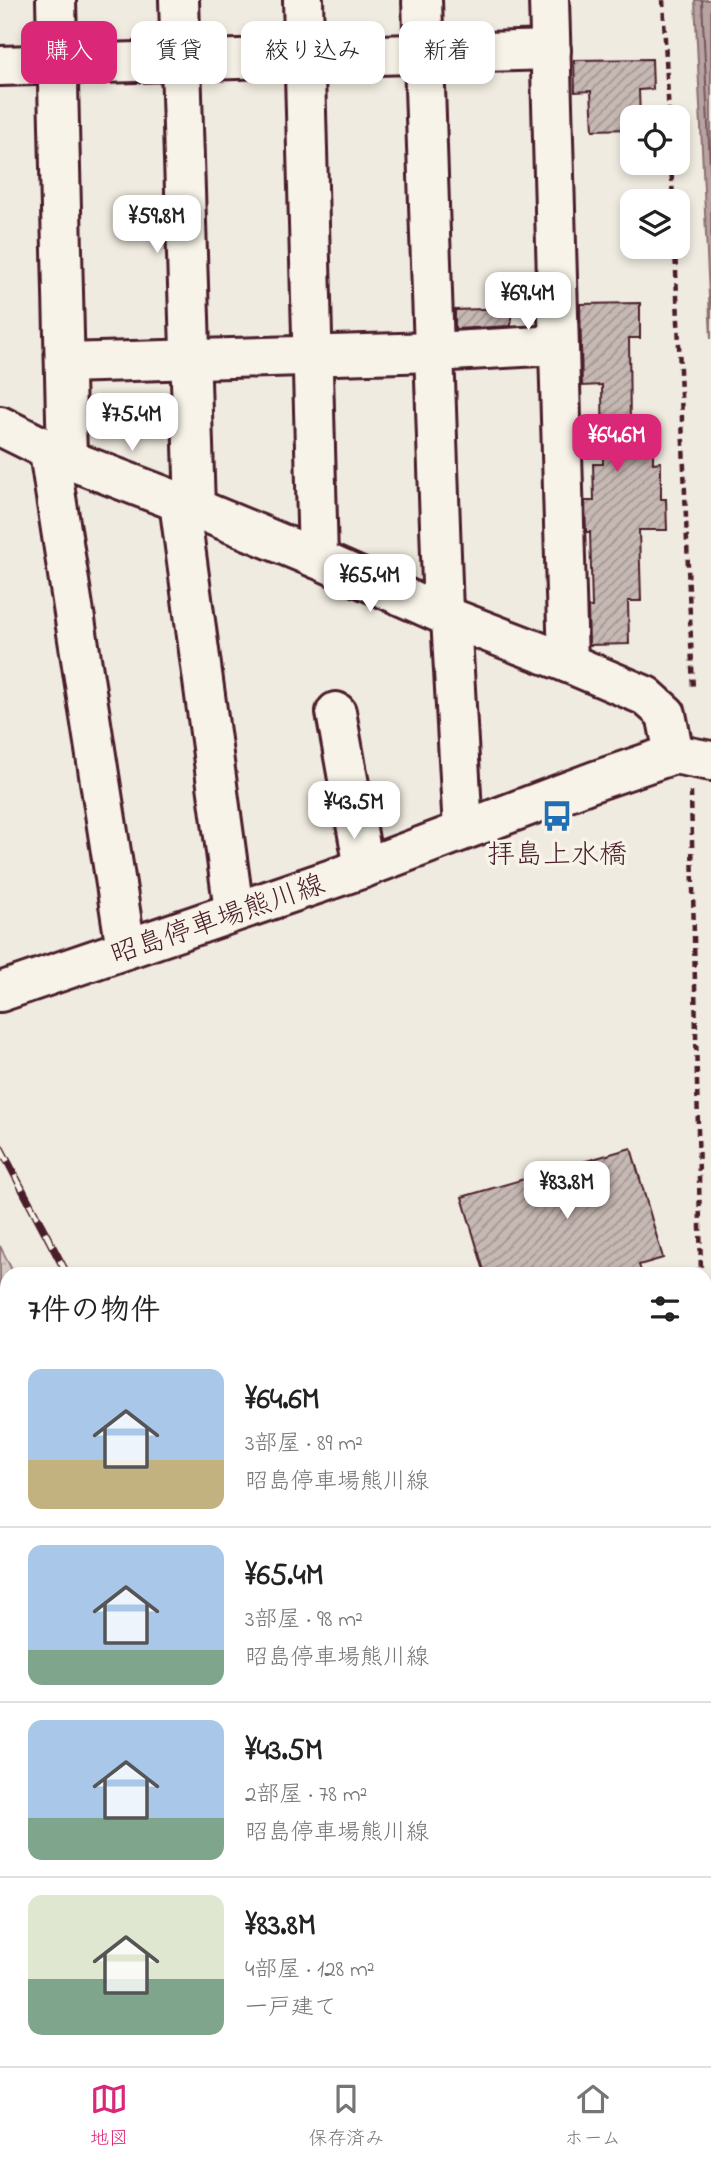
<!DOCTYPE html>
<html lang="ja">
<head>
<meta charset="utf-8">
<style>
	:root { --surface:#fff; --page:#f6f6f6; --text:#222; --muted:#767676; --line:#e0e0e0; --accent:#db2777 }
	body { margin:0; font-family:"Indie Flower","Klee One",sans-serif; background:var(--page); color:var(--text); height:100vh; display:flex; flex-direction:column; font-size:26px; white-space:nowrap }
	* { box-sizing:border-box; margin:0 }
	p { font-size:23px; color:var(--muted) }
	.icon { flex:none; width:38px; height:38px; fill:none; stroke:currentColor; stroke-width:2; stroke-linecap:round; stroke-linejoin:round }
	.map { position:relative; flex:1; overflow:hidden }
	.drawer { position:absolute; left:0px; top:1267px; width:712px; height:800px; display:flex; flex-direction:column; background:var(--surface); border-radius:21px 21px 0 0; box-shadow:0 4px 10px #0003 }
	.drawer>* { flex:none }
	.guide { position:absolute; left:21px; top:21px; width:670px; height:63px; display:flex; gap:14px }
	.controls { position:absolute; left:620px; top:105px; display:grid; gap:14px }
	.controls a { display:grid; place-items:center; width:70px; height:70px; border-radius:14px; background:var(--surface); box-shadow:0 4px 10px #0003; font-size:35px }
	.price { position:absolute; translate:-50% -60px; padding:0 16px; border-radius:14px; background:#fff; color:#222; font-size:23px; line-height:46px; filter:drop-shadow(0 2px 4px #0008) }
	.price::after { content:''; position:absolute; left:50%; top:42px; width:21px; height:16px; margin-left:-10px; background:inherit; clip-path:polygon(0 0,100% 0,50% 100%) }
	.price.current { background:var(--accent); color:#fff }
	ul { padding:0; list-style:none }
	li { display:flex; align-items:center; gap:21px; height:175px; padding:0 28px }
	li+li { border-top:2px solid var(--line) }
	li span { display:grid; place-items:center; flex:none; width:196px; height:140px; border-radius:14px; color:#555 }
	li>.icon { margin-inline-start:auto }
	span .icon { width:84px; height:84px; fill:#fffc; stroke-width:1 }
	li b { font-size:30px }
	h2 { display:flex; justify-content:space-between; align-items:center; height:84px; padding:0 28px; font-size:30px }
	.chip { padding:0 24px; border-radius:14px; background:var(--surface); box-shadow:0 4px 10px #0003; font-size:24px; line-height:63px }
	.chip.current { background:var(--accent); color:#fff }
	.dock { display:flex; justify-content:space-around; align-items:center; height:98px; border-top:2px solid var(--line); background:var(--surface); font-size:19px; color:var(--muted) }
	.dock a { display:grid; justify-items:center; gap:4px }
	.dock .current { color:var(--accent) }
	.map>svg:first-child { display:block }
	.grass { fill:url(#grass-dots); stroke:#917678; stroke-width:2 }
	.water { fill:#b7a4a2; stroke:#8b6f72; stroke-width:2 }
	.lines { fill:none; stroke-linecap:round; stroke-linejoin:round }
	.shore { stroke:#76545b; stroke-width:2 }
	.building { fill:url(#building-hatch); stroke:#4a1f2b; stroke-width:2 }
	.minor-casing { stroke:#4a1f2b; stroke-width:44 }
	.major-casing { stroke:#4a1f2b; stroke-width:44 }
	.path { stroke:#4a1f2b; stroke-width:4.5; stroke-dasharray:7 5; stroke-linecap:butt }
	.minor { stroke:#f7f3e8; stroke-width:38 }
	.major { stroke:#f7f3e8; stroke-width:38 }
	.rail-casing { stroke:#4a1f2b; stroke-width:8 }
	.rail { stroke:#f7f3e8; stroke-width:5; stroke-dasharray:16; stroke-linecap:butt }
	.labels { text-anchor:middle; stroke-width:7; stroke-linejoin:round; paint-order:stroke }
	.poi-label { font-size:28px; fill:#4a1f2b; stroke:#f7f3e8 }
	.street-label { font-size:28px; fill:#4a1f2b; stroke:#f7f3e8 }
</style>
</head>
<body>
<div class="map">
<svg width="711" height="2066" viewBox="0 0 711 2066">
	<defs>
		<pattern id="grass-dots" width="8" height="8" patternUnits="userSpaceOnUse" patternTransform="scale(1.75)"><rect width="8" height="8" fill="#d8cdc6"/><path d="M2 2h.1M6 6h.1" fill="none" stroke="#bbb0aa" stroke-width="1.8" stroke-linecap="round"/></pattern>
		<pattern id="building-hatch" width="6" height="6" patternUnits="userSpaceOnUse" patternTransform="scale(1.75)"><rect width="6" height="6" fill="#c6b8b3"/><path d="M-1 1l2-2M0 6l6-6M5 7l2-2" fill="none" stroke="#a39592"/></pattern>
	</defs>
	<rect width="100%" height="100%" fill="#f0ebe0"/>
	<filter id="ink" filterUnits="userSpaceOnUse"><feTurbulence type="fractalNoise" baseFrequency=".0143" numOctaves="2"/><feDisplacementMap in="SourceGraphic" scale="14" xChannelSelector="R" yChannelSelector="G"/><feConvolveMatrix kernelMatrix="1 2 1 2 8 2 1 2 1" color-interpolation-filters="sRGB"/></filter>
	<g filter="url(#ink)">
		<path class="grass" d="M0 1246 14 1274H7V2060H507L512 2066H0Z"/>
		<path class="water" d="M695 0H711V339Z"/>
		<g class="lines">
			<path class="shore" d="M702 0 711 187"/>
		</g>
		<g class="building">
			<path d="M652 59 653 89 639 90 640 117H632V129L593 130 591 91 575 92 574 60Z"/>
			<path d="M640 303V338H629L630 427 653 426V463L661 462V499H666L667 530H639L641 601H628L629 644 589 645 588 607H592L590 532H586L585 501H594L593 464H603L602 385 582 386 580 304Z"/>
			<path d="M511 308V326L455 329V310Z"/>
			<path d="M631 1148 663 1258 639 1265 642 1274H485L462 1197Z"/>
		</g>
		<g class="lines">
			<defs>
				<g id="minor">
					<path d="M56 0 67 459"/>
					<path d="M179 0 195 508"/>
					<path d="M303 0 318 559"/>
					<path d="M422 0 443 613"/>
					<path d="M549 0 568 663"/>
					<path d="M0 66 551 50"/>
					<path d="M66 363 434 352 558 345"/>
					<path d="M0 426 67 459 195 508 318 559 451 618 568 663 646 696 666 714 674 754"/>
					<path d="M49 452 126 949"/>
					<path d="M179 502 234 911"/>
					<path d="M451 618 463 830"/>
					<path d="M336 712 364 868"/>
					<path d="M0 1390 7 1408"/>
					<path d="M0 1528 7 1525"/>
					<path d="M705 2038 711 2039"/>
				</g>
				<path id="major" d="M0 992 364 868 595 781 674 754 711 761"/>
			</defs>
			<use href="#minor" class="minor-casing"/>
			<use href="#major" class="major-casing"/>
			<g class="path">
				<path d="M663 0 669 117"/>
				<path d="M671 163 673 201"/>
				<path d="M675 247 693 690"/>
				<path d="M691 792 701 1274"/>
				<path d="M0 1288 7 1302"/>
				<path d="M705 1465 707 1546 705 1652"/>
				<path d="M0 1814 7 1818"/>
				<path d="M0 1882 7 1879"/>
				<path d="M333 2060 335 2066"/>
				<path d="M489 2060 493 2066"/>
			</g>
			<use href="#minor" class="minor"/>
			<use href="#major" class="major"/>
			<defs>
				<g id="rail">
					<path d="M0 1147 67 1274"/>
					<path d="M555 2060 559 2066"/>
				</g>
			</defs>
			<use href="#rail" class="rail-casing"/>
			<use href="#rail" class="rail"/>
		</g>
	</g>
	<defs>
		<symbol id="bus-bare" viewBox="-9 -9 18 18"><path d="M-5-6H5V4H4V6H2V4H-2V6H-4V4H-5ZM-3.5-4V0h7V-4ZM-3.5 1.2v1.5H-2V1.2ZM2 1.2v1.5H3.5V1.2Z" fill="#1f6fb2" stroke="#f7f3e8" stroke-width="2.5" paint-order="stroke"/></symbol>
	</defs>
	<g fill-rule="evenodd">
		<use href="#bus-bare" x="535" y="794" width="44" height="44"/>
	</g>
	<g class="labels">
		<g class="poi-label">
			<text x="557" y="863">拝島上水橋</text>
		</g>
		<g class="street-label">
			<text transform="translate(217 918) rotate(-19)" y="10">昭島停車場熊川線</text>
		</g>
	</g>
</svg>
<div class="controls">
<a><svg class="icon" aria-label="locate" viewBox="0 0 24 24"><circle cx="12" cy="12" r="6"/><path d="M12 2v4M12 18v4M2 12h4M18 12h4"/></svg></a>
<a><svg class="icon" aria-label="layers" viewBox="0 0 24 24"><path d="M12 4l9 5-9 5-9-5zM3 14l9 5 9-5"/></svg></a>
</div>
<b class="price" style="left:157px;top:255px">¥59.8M</b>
<b class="price" style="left:528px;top:332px">¥69.4M</b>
<b class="price" style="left:132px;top:453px">¥75.4M</b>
<b class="price current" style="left:617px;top:474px">¥64.6M</b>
<b class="price" style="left:370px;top:614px">¥65.4M</b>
<b class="price" style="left:354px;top:841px">¥43.5M</b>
<b class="price" style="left:567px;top:1221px">¥83.8M</b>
<div class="guide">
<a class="chip current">購入</a>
<a class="chip">賃貸</a>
<a class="chip">絞り込み</a>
<a class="chip">新着</a>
</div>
<section class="drawer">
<h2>7件の物件<svg class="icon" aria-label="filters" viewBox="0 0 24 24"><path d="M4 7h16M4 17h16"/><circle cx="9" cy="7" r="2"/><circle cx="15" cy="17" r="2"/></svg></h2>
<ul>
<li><span style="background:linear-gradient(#a9c7e8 65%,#c2b280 0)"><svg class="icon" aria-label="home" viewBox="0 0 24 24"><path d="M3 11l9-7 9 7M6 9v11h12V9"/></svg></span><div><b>¥64.6M</b><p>3部屋 · 89 m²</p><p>昭島停車場熊川線</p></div></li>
<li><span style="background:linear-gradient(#a9c7e8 75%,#7fa58c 0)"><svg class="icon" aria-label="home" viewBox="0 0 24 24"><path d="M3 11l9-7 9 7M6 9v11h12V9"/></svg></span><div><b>¥65.4M</b><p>3部屋 · 98 m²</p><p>昭島停車場熊川線</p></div></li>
<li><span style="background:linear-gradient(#a9c7e8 70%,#7fa58c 0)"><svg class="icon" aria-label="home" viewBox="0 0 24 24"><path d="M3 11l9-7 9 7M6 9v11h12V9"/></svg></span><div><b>¥43.5M</b><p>2部屋 · 78 m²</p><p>昭島停車場熊川線</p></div></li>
<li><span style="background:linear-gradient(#dfe7d0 60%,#7fa58c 0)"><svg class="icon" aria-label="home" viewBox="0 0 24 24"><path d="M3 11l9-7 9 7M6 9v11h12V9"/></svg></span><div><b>¥83.8M</b><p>4部屋 · 128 m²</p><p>一戸建て</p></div></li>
</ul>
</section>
</div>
<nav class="dock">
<a class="current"><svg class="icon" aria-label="map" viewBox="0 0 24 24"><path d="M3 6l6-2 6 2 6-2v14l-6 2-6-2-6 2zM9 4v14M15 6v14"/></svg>地図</a>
<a><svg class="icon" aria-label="saved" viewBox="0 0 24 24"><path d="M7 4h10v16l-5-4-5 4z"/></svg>保存済み</a>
<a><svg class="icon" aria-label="home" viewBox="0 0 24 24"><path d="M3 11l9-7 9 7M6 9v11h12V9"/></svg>ホーム</a>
</nav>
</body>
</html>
